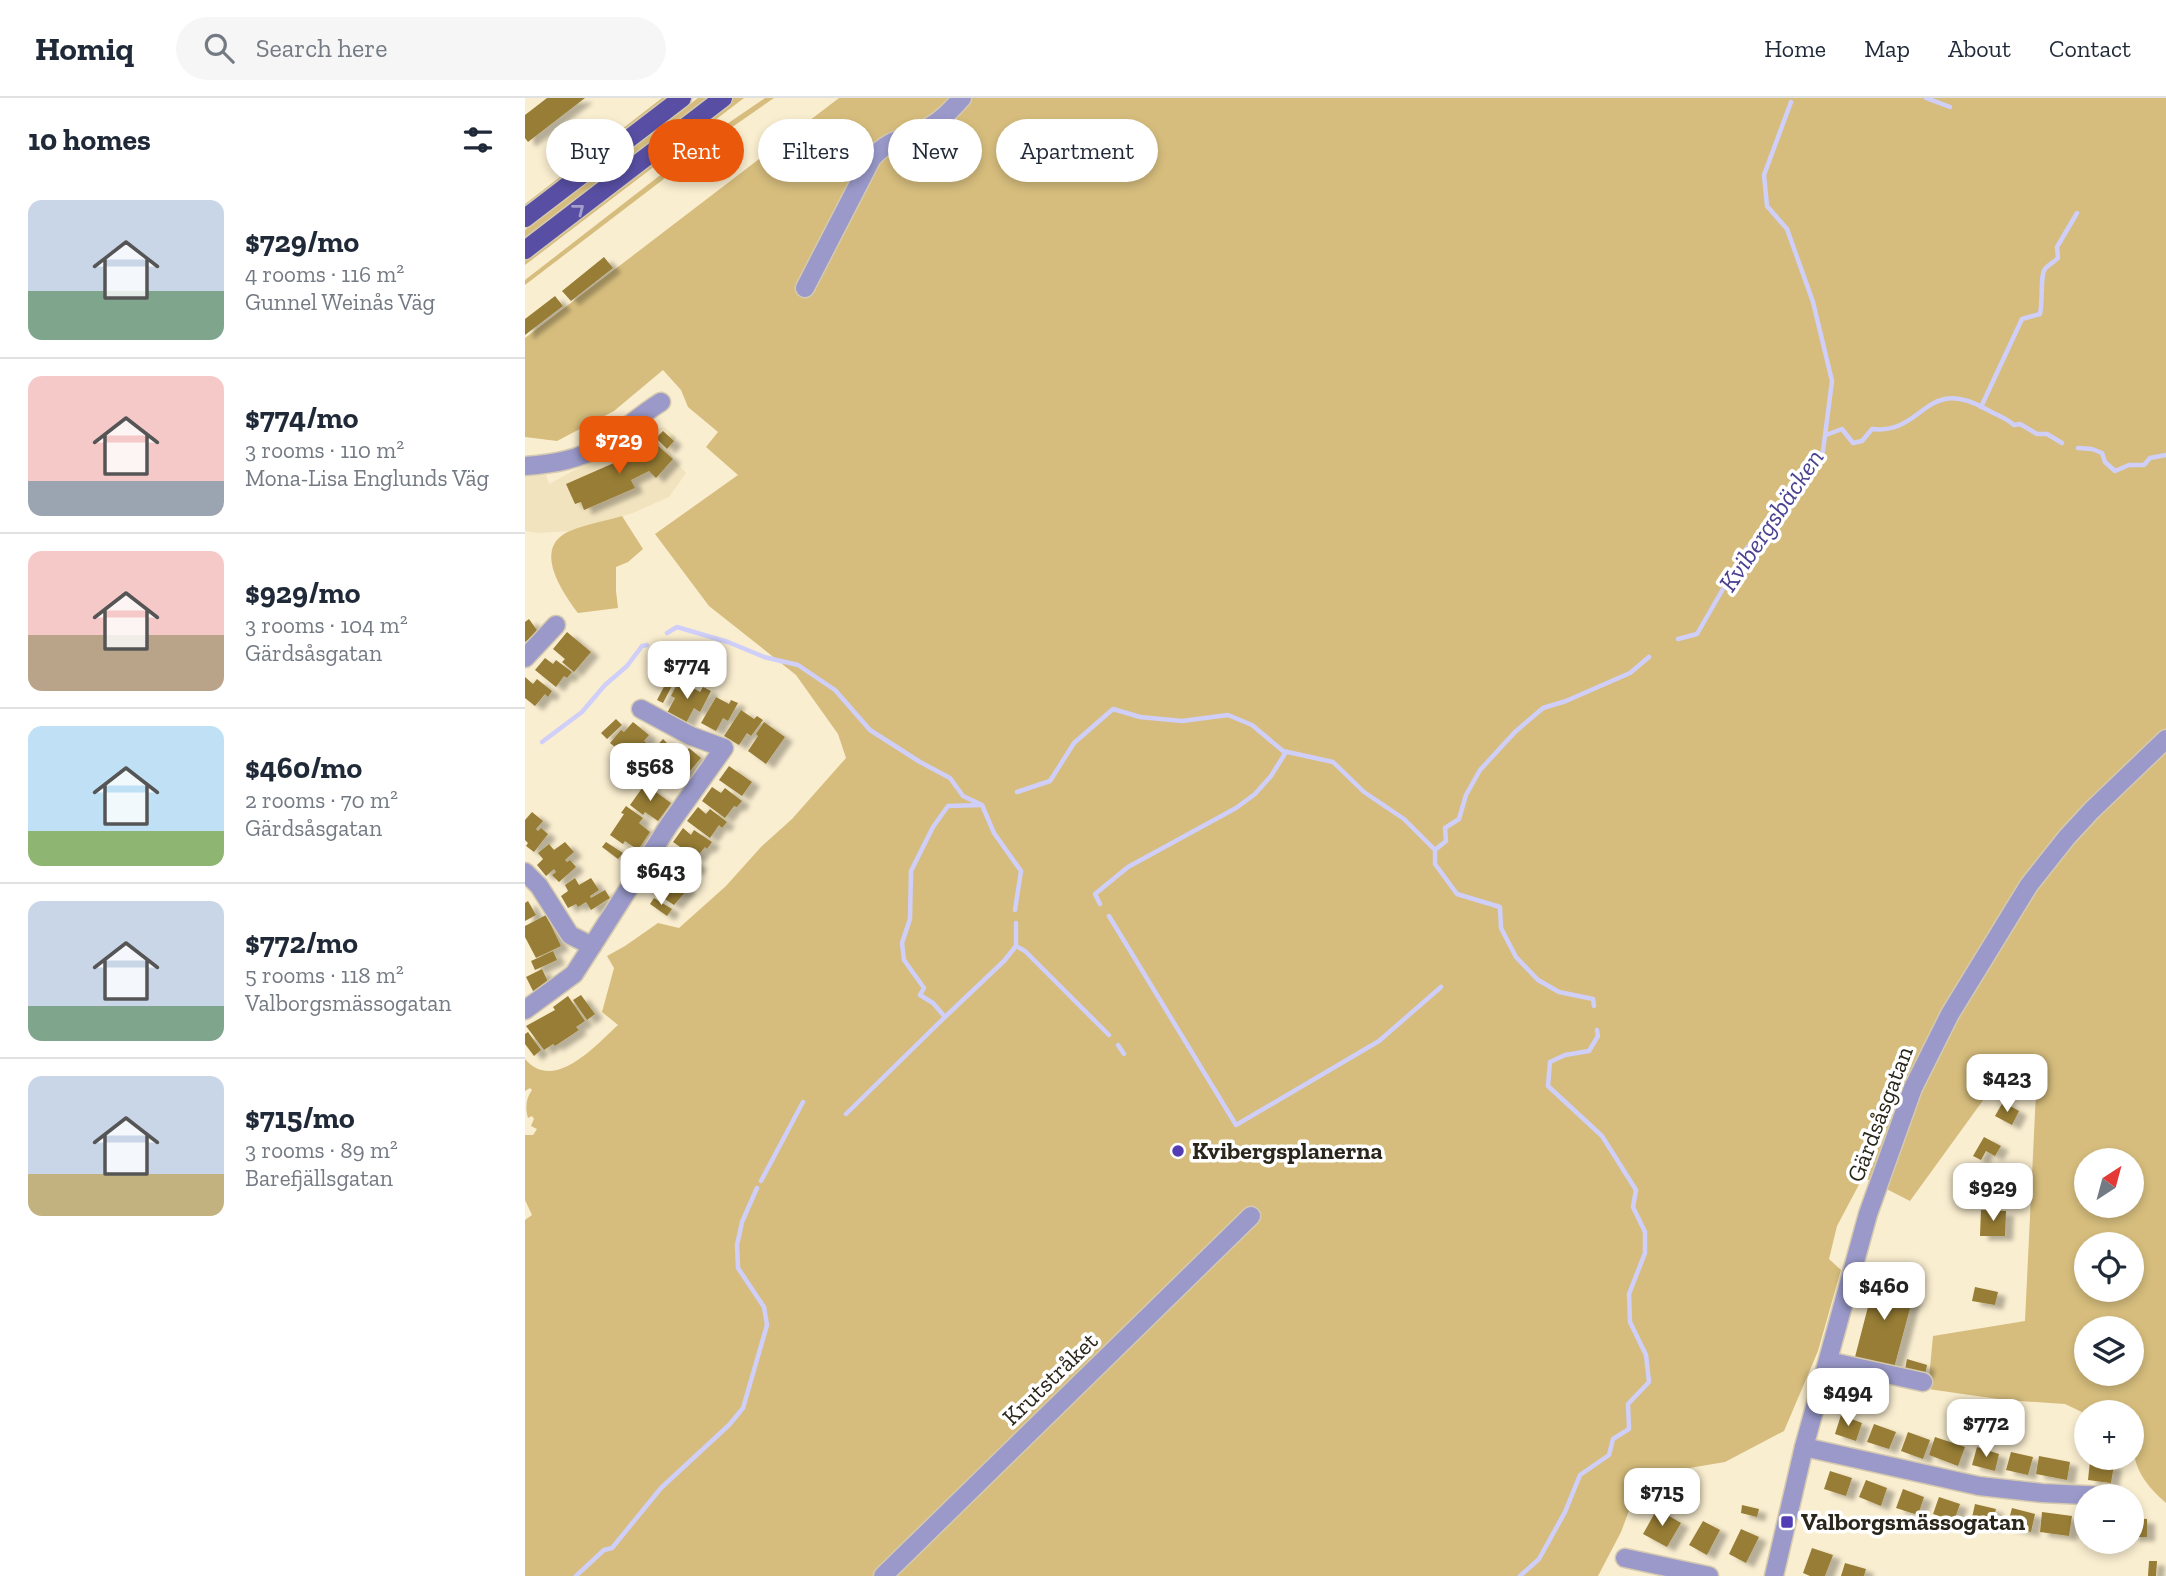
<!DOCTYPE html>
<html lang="en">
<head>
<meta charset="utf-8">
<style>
	:root { --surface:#fff; --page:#f6f6f7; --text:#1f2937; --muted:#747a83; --line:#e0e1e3; --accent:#ea580c }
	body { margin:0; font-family:"Zilla Slab",serif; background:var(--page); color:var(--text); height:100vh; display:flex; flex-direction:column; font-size:26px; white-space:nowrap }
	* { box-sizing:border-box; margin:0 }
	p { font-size:23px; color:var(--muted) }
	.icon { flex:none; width:38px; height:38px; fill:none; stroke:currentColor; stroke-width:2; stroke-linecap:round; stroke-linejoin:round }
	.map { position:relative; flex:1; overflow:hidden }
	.side { display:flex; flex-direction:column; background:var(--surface); width:525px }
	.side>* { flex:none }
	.guide { position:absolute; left:21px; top:21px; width:665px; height:63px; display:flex; gap:14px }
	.needle { width:46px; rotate:36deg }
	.fabs { position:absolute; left:1549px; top:1050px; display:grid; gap:14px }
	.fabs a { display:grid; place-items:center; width:70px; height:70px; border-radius:50%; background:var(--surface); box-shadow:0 4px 10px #0003; font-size:35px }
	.price { position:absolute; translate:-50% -60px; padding:0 16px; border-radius:14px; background:#fff; color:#222; font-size:23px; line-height:46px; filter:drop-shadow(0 2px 4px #0008) }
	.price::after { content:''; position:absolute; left:50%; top:42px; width:21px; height:16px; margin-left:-10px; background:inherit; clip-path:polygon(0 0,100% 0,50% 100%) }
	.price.current { background:var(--accent); color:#fff }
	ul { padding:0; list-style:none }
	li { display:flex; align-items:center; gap:21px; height:175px; padding:0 28px }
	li+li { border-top:2px solid var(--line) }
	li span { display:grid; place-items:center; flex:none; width:196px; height:140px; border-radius:14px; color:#555 }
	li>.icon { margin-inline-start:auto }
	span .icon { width:84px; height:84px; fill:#fffc; stroke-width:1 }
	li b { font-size:30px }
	h2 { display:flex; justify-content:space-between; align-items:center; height:84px; padding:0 28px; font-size:30px }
	.pill { padding:0 24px; border-radius:32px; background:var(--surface); box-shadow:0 4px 10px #0003; font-size:24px; line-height:63px }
	.pill.current { background:var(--accent); color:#fff }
	header { display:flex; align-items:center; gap:42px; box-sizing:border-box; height:98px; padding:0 35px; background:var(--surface); border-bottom:2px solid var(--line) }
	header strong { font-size:33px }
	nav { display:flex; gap:38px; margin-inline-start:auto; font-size:24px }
	.search { width:490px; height:63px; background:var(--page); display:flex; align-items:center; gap:18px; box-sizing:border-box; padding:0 24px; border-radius:38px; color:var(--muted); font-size:26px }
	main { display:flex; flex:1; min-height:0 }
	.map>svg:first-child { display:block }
	.built { fill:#f1e3be }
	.green { fill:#d6bd7d; fill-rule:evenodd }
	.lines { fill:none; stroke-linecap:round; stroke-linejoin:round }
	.stream { stroke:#cfcff9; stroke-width:4.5 }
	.building { fill:#977d35; filter:url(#shadow) }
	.minor-casing { stroke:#d5caaf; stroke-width:21 }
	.major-casing { stroke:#d5caaf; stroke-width:21 }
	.minor { stroke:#9a99ca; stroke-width:18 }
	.major { stroke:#584fa4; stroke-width:18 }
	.oneway { stroke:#a39ecd }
	.poi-dot { fill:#533db4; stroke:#fff; stroke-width:2.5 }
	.labels { text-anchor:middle; stroke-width:7; stroke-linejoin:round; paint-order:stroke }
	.street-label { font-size:24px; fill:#2a261b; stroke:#fff }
	.poi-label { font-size:24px; font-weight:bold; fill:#2a261b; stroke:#fff; text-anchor:start }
	.water-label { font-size:26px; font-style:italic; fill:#4b4191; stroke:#fff }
</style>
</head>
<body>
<header>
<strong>Homiq</strong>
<div class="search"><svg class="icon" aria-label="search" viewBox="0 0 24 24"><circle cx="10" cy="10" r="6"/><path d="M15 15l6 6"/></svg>Search here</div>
<nav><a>Home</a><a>Map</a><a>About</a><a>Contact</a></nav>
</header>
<main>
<section class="side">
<h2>10 homes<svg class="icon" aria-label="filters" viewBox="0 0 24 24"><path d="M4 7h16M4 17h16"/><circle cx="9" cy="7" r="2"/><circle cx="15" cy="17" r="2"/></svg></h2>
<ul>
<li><span style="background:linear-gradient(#c9d6e8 65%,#7fa58c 0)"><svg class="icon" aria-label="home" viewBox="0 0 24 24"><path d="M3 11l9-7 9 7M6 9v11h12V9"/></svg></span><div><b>$729/mo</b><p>4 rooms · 116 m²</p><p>Gunnel Weinås Väg</p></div></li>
<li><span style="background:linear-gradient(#f6c9c9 75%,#9aa5b1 0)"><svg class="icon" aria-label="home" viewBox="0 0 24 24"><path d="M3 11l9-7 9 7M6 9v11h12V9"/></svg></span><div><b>$774/mo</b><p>3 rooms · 110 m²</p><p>Mona-Lisa Englunds Väg</p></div></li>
<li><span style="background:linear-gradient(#f6c9c9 60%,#b9a48a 0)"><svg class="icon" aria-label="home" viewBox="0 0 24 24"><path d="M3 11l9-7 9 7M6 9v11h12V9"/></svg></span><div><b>$929/mo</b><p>3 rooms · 104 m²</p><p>Gärdsåsgatan</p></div></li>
<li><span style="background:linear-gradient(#bfe0f5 75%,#8fb573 0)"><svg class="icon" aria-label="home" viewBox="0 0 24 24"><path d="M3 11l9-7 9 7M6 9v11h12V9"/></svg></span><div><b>$460/mo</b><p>2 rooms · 70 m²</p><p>Gärdsåsgatan</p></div></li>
<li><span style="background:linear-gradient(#c9d6e8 75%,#7fa58c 0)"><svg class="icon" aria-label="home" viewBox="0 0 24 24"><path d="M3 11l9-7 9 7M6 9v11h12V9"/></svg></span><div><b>$772/mo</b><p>5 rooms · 118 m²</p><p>Valborgsmässogatan</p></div></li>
<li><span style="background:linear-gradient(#c9d6e8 70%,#c2b280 0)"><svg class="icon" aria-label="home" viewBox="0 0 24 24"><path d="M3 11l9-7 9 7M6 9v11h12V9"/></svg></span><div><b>$715/mo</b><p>3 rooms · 89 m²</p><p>Barefjällsgatan</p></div></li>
</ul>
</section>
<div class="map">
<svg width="1641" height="1478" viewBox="0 0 1641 1478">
	<defs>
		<filter id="shadow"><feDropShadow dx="8" dy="4.5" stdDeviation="2" flood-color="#0004"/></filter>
	</defs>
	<rect width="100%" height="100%" fill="#faeed0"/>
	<path class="built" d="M139 329 151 339 145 353 148 361 161 375 144 399 108 415 45 433 12 435 0 433V378L21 377 24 386 120 334Z"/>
	<g class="green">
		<path d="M137 0H144L0 111V106Z"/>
		<path d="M173 0H183L0 140V132Z"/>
		<path d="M208 0H219L0 167V162Z"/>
		<path d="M240 0H249L203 32 0 187V182L196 30Z"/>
		<path d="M314 0H1641V1405C1607 1375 1607 1358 1606 1314L1561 1316 1540 1306 1480 1302 1403 1291 1408 1238 1500 1223 1511 994 1472 983 1385 1103 1338 1079 1312 1128 1304 1161 1316 1172 1293 1253 1259 1333 1200 1364 1117 1378 1096 1434 1073 1478H0V1122L7 1117 0 1102V1037H8L12 1031 6 1028 9 1021 7 1018 3 1020C0 1010 1 1000 7 992L5 990 0 993V961C29 995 70 948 93 927L77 914 89 870 82 858 100 848 133 825 154 830 201 788 236 749 267 721 321 660 313 636 271 577 184 508 130 436 213 377 181 349 193 334 163 309 156 292 138 272 89 313 32 343 0 339V240ZM1561 1062H1606V1108H1561ZM1561 1146H1606V1192H1561ZM1561 1230H1606V1276H1561Z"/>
		<path d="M97 418 118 451 103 464 91 469V493L93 510 53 515C36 492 7 449 45 433 61 426 81 423 97 418Z"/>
	</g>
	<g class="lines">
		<g class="stream">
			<path d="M1401 0 1425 9"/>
			<path d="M1456 309 1497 221 1515 216C1518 204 1515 177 1520 171 1523 167 1529 164 1533 160L1532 149 1552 115"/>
			<path d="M1301 337 1317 331 1328 345 1337 343 1347 331C1399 337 1400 276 1461 311 1471 317 1480 319 1489 327L1495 326 1512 336H1522L1537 345"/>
			<path d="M1553 350 1567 351 1577 355 1580 364 1590 373 1604 367H1619L1625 360 1641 357"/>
			<path d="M142 535 152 529 203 544 239 559 273 567 310 592 345 632 395 664 425 680 438 698 457 707 469 735 496 773 490 812"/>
			<path d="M1153 541 1172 536 1221 451 1264 403 1298 353 1307 283 1288 204 1262 131 1242 108 1239 77 1266 4"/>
			<path d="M17 644 57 614 80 587 102 568 117 548 122 547"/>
			<path d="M492 694 525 683 549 645 588 611 615 619 657 623 703 617 727 627 758 653 808 664 839 694 879 721 910 752"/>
			<path d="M575 806 570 796 603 769 711 710 730 696 746 678 761 654"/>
			<path d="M584 818 711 1027 854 943 916 889"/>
			<path d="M491 848 500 853 584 937"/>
			<path d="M1069 908 1068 901 1034 894 1013 882 991 859 976 830 975 809 932 796 910 766V752L921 743 920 730 934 721 941 697 955 672 990 634 1018 610 1041 603 1105 575 1124 559"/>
			<path d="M420 919 479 863 491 848V825"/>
			<path d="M593 947 599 956"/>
			<path d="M321 1016 420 919 408 905 395 897 399 890 379 862 377 845 385 821 386 773 408 729 423 708 456 707"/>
			<path d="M236 1083 278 1004"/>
			<path d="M51 1478 79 1452 87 1450 136 1390 204 1327 218 1310 242 1227 239 1209 213 1170 212 1147 217 1124 232 1090"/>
			<path d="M995 1478 1014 1461 1040 1414 1055 1377 1084 1357 1088 1341 1104 1331 1103 1306 1124 1284 1121 1257 1105 1224 1104 1196 1120 1155V1134L1108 1109 1111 1092 1077 1038 1023 988 1025 964 1040 957 1064 953 1073 938 1072 932"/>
		</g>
	</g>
	<g class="building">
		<path d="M22 0H60L3 44 0 40V17Z"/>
		<path d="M79 159 88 170 46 203 37 193Z"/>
		<path d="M30 198 38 208 0 237V221Z"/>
		<path d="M138 333 149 343 142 351 131 340Z"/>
		<path d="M123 339 148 361 131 380 124 373 106 382 110 390 59 412 56 404 50 406 41 386 107 357Z"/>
		<path d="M4 521 14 535 0 544V524Z"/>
		<path d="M42 534 66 554 49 574 37 564 40 561 28 551Z"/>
		<path d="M20 560 28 566 31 562 47 574 42 580 39 578 31 589 10 572Z"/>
		<path d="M0 579 8 586 12 581 27 593 23 599 20 596 10 608 0 600Z"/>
		<path d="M154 582 175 594 178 589 186 593 175 614 169 610 161 625 142 615 150 600 146 598Z"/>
		<path d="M142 583 148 586 138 605 132 602Z"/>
		<path d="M191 599 204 606 206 602 213 605 203 623 198 620 191 633 176 625Z"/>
		<path d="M216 612 229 621 232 618 238 622 226 638 222 635 214 647 199 638Z"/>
		<path d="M91 621 97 627 82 641 76 635Z"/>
		<path d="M108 624 124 637 119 643 125 648 111 663 106 658 104 660 85 645 96 632 99 634Z"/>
		<path d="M239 624 260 639 241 666 223 653 233 638 231 636Z"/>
		<path d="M138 641 154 657 141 672 136 668 132 672 120 661Z"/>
		<path d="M164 650 176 660 159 680 147 670Z"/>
		<path d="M204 668 227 684 217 698 194 682Z"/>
		<path d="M120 686 146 705 133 723 120 714 118 717 105 707Z"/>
		<path d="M187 689 196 695 200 690 217 703 212 709 209 708 200 720 177 703Z"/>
		<path d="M101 708 118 720 114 725 125 734 113 752 100 743 98 746 85 737 99 716 96 715Z"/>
		<path d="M173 709 181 716 185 711 202 724 197 730 194 727 185 740 162 723Z"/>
		<path d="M7 714 18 723 11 731 13 733 16 730 23 736 9 754 1 748 3 745 0 742V722Z"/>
		<path d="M158 730 166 737 169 732 187 744 182 751 180 749 171 760 148 744Z"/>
		<path d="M40 744 49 754 40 762 42 764 45 762 51 769 34 784 27 777 31 774 29 771 21 778 12 767 18 761 13 755 24 746 29 752Z"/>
		<path d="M81 744 98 755 93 761 77 749Z"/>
		<path d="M146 753 154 759 158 754 174 767 170 773 167 771 158 783 136 767Z"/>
		<path d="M131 777 142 784 146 779 163 791 149 807 123 790Z"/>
		<path d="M50 780 54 787 66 780 74 792 65 798 66 800 80 792 85 800 66 812 61 804 53 809 51 806 43 810 36 798 43 793 40 787Z"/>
		<path d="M129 800 147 811 142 818 125 806Z"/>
		<path d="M3 803 11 817 0 823V805Z"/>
		<path d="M21 817 36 848 11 860 0 839V828Z"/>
		<path d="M28 853 32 862 10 872 6 863Z"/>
		<path d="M17 871 25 888 9 895 1 879Z"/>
		<path d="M56 897 70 916 62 922 48 902Z"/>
		<path d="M43 898 60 923 51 929 54 932 30 948 28 946 19 952 1 928 30 912 28 909Z"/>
		<path d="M3 934 16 952 9 958 0 946V936Z"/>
		<path d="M1478 1004 1494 1013 1487 1027 1470 1018Z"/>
		<path d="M1459 1039 1476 1048 1470 1058 1461 1053 1456 1062 1448 1058Z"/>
		<path d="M1456 1112 1481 1113 1480 1138H1455Z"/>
		<path d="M1352 1174 1377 1180 1373 1195 1388 1199 1369 1270 1330 1259Z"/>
		<path d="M1450 1189 1473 1194 1470 1207 1447 1203Z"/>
		<path d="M1382 1261 1402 1267 1400 1277 1380 1271Z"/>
		<path d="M1316 1317 1337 1325 1331 1343 1310 1336Z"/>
		<path d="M1349 1326 1371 1334 1364 1351 1342 1344Z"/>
		<path d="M1383 1334 1405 1342 1398 1361 1376 1353Z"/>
		<path d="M1410 1339 1440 1349 1433 1368 1404 1357Z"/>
		<path d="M1452 1349 1474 1356 1470 1373 1447 1367Z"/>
		<path d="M1486 1354 1508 1359 1503 1377 1481 1372Z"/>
		<path d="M1514 1358 1545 1364 1542 1382 1511 1376Z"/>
		<path d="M1565 1363 1589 1367 1586 1385 1563 1382Z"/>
		<path d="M1305 1373 1327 1380 1321 1398 1299 1391Z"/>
		<path d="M1341 1382 1362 1390 1356 1408 1334 1399Z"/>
		<path d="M1378 1391 1399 1399 1393 1417 1371 1410Z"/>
		<path d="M1414 1399 1435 1406 1429 1423 1408 1416Z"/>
		<path d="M1450 1406 1471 1411 1467 1429 1446 1424Z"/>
		<path d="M1217 1407 1234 1411 1232 1419 1216 1415Z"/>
		<path d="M1487 1410 1510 1416 1506 1434 1482 1429Z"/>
		<path d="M1132 1411 1156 1425 1142 1449 1118 1436Z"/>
		<path d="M1517 1414 1547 1418 1544 1438 1515 1434Z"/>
		<path d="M1606 1420 1622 1421V1439H1606Z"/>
		<path d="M1178 1423 1195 1432 1182 1457 1164 1447Z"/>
		<path d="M1216 1431 1234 1439 1221 1465 1204 1456Z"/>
		<path d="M1287 1450 1308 1457 1300 1478H1285L1278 1475Z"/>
		<path d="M1624 1463H1632L1631 1478H1623Z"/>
		<path d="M1320 1465 1341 1471 1339 1478H1316Z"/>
	</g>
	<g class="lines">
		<defs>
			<g id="minor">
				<path d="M280 190 347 60C367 38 381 42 404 29 417 22 427 11 437 0"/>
				<path d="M0 368C27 366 55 362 79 346 98 333 115 317 136 304"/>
				<path d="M0 560 31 527"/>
				<path d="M0 774 14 788 45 837 67 848 49 876 0 912"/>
				<path d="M67 848 144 727 199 650 166 638 116 611"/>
				<path d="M1303 1263 1398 1284"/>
				<path d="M1279 1349 1454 1388 1517 1395 1581 1398"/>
				<path d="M1100 1460 1184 1478"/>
				<path d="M358 1478 726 1118"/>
				<path d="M1249 1478 1279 1349 1343 1116 1388 990 1425 916 1504 787 1542 739 1567 712 1641 641"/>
			</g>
			<g id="major">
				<path d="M0 120 157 0"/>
				<path d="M0 152 198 0"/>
			</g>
		</defs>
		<use href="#minor" class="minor-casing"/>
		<use href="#major" class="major-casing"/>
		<use href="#minor" class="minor"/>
		<use href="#major" class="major"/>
	</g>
	<defs><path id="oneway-chevron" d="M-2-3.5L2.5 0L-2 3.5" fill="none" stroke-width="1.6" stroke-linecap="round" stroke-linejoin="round" transform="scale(1.75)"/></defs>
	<use class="oneway" href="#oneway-chevron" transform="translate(54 111) rotate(-38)"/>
	<g class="poi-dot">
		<circle cx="653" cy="1053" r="7"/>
		<rect x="1255" y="1417" width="14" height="14" rx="3.5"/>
	</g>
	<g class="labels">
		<g class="street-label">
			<text transform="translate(1355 1016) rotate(-69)" y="8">Gärdsåsgatan</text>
			<text transform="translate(525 1281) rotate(-44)" y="8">Krutstråket</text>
		</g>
		<g class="poi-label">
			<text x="667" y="1061">Kvibergsplanerna</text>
			<text x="1276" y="1432">Valborgsmässogatan</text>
		</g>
		<g class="water-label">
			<text transform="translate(1246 422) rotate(-56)" y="9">Kvibergsbäcken</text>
		</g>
	</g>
</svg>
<div class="fabs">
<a><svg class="needle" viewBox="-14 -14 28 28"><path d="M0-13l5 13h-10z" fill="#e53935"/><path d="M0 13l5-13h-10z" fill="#747a83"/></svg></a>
<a><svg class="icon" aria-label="locate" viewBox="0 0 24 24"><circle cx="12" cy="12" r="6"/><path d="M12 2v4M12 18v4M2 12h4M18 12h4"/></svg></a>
<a><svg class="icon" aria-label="layers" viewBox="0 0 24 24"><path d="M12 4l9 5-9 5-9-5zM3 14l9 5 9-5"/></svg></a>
<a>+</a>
<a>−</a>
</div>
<b class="price current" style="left:94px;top:378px">$729</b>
<b class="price" style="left:162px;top:603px">$774</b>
<b class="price" style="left:125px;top:705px">$568</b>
<b class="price" style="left:136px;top:809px">$643</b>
<b class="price" style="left:1482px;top:1016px">$423</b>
<b class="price" style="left:1468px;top:1125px">$929</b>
<b class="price" style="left:1359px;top:1224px">$460</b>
<b class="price" style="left:1323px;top:1330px">$494</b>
<b class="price" style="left:1461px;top:1361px">$772</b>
<b class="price" style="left:1137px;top:1430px">$715</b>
<div class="guide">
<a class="pill">Buy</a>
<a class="pill current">Rent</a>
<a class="pill">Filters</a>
<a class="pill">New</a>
<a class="pill">Apartment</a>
</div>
</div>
</main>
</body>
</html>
